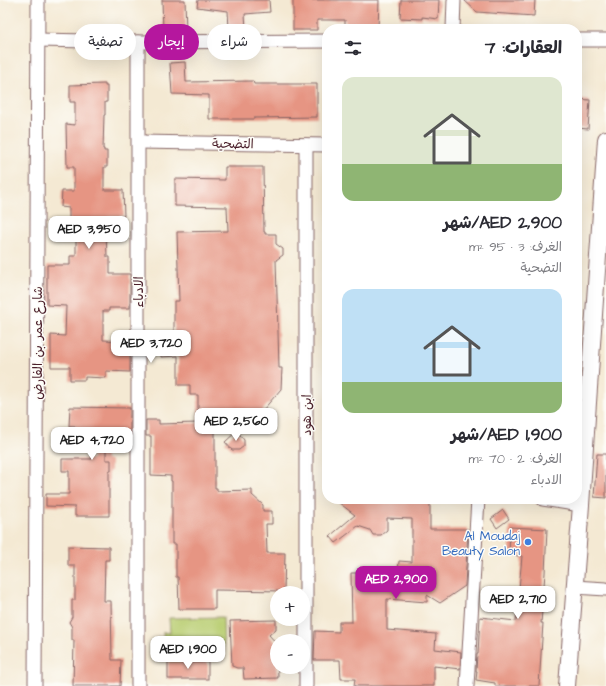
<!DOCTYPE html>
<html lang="ar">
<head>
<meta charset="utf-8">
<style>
	:root { --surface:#fff; --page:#f7f7f7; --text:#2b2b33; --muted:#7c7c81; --accent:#b5179e }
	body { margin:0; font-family:"Architects Daughter","Playpen Sans Arabic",sans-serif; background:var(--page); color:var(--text); direction:rtl; height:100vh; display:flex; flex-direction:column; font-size:15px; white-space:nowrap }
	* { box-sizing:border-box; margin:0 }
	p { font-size:13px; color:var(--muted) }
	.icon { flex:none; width:22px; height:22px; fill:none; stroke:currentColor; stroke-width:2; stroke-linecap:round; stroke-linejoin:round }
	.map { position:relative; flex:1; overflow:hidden; direction:ltr }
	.drawer { position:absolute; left:322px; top:24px; width:260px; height:480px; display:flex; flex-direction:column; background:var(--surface); border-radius:16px; box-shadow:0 4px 16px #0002; direction:rtl }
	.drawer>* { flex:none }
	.top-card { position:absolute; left:12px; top:24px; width:250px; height:36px; direction:rtl; display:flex; gap:8px }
	.fabs { position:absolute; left:270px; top:586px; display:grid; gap:8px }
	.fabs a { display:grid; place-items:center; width:40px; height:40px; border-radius:50%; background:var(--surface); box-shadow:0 4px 16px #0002; font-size:20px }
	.price { position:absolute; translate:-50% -34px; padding:0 9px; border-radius:8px; background:#fff; color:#222; font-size:13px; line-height:26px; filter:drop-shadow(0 1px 2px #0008) }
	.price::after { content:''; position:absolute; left:50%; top:24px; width:12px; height:9px; margin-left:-6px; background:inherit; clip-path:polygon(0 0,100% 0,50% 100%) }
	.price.on { background:var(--accent); color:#fff }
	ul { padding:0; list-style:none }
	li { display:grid; align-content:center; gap:8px; height:212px; padding:0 20px }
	li span { display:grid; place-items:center; height:124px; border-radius:12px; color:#555 }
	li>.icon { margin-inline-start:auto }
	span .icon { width:72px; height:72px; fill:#fffc; stroke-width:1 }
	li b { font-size:17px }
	h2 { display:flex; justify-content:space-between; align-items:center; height:48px; padding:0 20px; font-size:17px }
	.pill { padding:0 14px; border-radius:18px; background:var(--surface); box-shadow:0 4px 16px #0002; font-size:14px; line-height:36px }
	.pill.on { background:var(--accent); color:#fff }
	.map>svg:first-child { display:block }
	.green { fill:#b9ce72; stroke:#82764e }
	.building { fill:#e69583 }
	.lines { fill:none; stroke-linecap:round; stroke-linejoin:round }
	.minor-casing { stroke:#866666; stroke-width:15 }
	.tertiary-casing { stroke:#866666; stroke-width:18 }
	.minor { stroke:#fff; stroke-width:13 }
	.tertiary { stroke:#fff; stroke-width:16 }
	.shop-dot { fill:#3f7fe0; stroke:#fdfcf7; stroke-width:1.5 }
	.labels { text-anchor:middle; stroke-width:3; stroke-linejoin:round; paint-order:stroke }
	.street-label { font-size:13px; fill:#4a1f2b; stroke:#fdfcf7 }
	.shop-label { font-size:13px; fill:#366cbe; stroke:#fdfcf7; text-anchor:end }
</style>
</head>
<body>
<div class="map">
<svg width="606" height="686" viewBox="0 0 606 686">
	<rect width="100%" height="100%" fill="#fdfcf7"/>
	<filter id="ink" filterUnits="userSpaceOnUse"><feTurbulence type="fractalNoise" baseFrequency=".025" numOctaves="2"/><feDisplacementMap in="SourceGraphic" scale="8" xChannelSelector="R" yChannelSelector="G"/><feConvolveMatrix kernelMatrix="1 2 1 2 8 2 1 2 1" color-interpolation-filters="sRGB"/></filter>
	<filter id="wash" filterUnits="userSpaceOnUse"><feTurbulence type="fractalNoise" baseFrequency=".012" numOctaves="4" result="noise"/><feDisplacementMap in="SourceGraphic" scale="16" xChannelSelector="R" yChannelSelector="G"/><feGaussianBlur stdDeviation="0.9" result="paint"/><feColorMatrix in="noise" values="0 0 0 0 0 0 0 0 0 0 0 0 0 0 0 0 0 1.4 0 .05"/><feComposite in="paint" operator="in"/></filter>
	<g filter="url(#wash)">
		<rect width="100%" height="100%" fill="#f4e9d3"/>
		<path class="green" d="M223 617 224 653 201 654V661H169L164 653 163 632 170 633 169 618Z"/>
		<g id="blocks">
			<g class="building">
				<path d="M162 0H185L186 31H163Z"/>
				<path d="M198 0H269L270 12 245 14 246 29H229L228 11 197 7Z"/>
				<path d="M293 0H379L378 29H345V20H317V30H293Z"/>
				<path d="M401 0H439L438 19 422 17V19L400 18Z"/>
				<path d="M464 0H535L534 16 477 12Z"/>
				<path d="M185 62 186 82 253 81 254 84H317V117L254 118V119H209V95L172 94 170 63Z"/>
				<path d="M105 84V86H107V102H105V115H104L103 149H104V151H107V167H104V190H123L124 216H109V231H106L107 257H110V274H130V308H109V311H103V340L130 341V372L106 371V378L85 377V380H70V367H51V335L65 336 66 306 47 305V265H70V256H76V231H69V208L61 207 62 191H74V167H67L66 124 75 125V102H70V85Z"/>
				<path d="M577 99 590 100 588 129 577 128Z"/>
				<path d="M225 167H263L264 232H265V234H276V244L283 249V255L276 260 279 368H282L281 389 263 410V417L215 416V488H217V491L252 490V495L263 505V511H272V524H266L267 553H285L284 591 215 590V609H179L178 577H176V544H172V481H171V476L151 475V436H146V420H159V424L198 423V395H190V385H178V356L161 357V343H174V301H179L177 232 228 231 227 207 175 206V179L225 180Z"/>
				<path d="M70 407 130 408V436H106V460H111V471H109V516H75V507L46 506V494H69V471H62V459H92L91 437 75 436V426H69Z"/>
				<path d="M237 431 244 440V446L239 450H232L225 442Z"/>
				<path d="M597 454H606V498L594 497Z"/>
				<path d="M334 499H427L430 500V529H468L465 586 440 603 427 595V602L387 599V630L436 634 435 649 461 652 460 669 434 666V686H354L355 679H341L340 660H314L315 631 339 632V622H352L351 573H398L399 561 412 562V519L387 518V530L381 535H373L370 530 358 526 336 543 330 536 355 515Z"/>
				<path d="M503 510 509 519 497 528 491 519Z"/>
				<path d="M510 527 547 529 545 573 541 623H543L539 686H495V683L476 680 477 671H476L477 654H478L480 617 516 621 522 556 509 555Z"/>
				<path d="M68 546 109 547V560H105L104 601H111L112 660H121L120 686H73L74 640H72V627L69 622 72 617V600H75V566H68Z"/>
				<path d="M276 620V629L269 635 277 644 278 678 244 679 243 668H237L232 666 230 621Z"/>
				<rect x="168" y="662" width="40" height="17"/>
			</g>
		</g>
	</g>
	<g filter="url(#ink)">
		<use href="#blocks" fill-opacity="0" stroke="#866666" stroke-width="1"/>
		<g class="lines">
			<defs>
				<g id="minor">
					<path d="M453 29 454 0"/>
					<path d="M38 40 138 42 327 41"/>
					<path d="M577 40H606"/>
					<path d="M139 142 327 145"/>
					<path d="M306 145V686"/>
					<path d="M543 499 581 505"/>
					<path d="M574 587 606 589"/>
					<path d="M35 686 38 0"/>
					<path d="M138 686V42"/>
					<path d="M467 686 478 499"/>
				</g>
				<path id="tertiary" d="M567 686 581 505 606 139"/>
			</defs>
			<use href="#minor" class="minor-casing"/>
			<use href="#tertiary" class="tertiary-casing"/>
			<use href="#minor" class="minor"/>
			<use href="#tertiary" class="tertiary"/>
		</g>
	</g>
	<circle class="shop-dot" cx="528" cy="542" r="4"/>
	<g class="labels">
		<g class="street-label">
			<text transform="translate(233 143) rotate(1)" y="5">التضحية</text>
			<text transform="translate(138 292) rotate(-90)" y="5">الادباء</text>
			<text transform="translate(37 343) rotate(-90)" y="5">شارع عمر بن الفارض</text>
			<text transform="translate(306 415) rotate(-90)" y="5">ابن هود</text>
		</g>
		<g class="shop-label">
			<text x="520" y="540">Al Moudaj<tspan x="520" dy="15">Beauty Salon</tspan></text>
		</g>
	</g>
</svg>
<div class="fabs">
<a>+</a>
<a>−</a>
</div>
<b class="price" style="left:89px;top:250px">AED 3,950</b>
<b class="price" style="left:151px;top:364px">AED 3,720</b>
<b class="price" style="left:236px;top:442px">AED 2,560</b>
<b class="price" style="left:92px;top:461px">AED 4,720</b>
<b class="price on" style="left:396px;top:600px">AED 2,900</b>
<b class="price" style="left:518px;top:620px">AED 2,710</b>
<b class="price" style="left:188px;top:670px">AED 1,900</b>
<div class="top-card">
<a class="pill">شراء</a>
<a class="pill on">إيجار</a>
<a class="pill">تصفية</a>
</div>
<section class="drawer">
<h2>العقارات: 7<svg class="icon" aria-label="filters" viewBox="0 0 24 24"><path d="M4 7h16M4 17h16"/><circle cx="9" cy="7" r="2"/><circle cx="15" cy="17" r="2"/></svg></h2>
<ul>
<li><span style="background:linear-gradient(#dfe7d0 70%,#8fb573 0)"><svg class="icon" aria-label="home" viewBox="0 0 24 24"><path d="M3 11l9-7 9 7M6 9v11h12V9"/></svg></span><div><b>AED 2,900/شهر</b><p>الغرف: 3 · 95 m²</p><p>التضحية</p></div></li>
<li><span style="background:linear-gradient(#bfe0f5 75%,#8fb573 0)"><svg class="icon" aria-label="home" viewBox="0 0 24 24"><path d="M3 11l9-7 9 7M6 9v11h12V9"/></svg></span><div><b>AED 1,900/شهر</b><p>الغرف: 2 · 70 m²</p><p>الادباء</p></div></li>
</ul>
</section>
</div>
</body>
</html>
